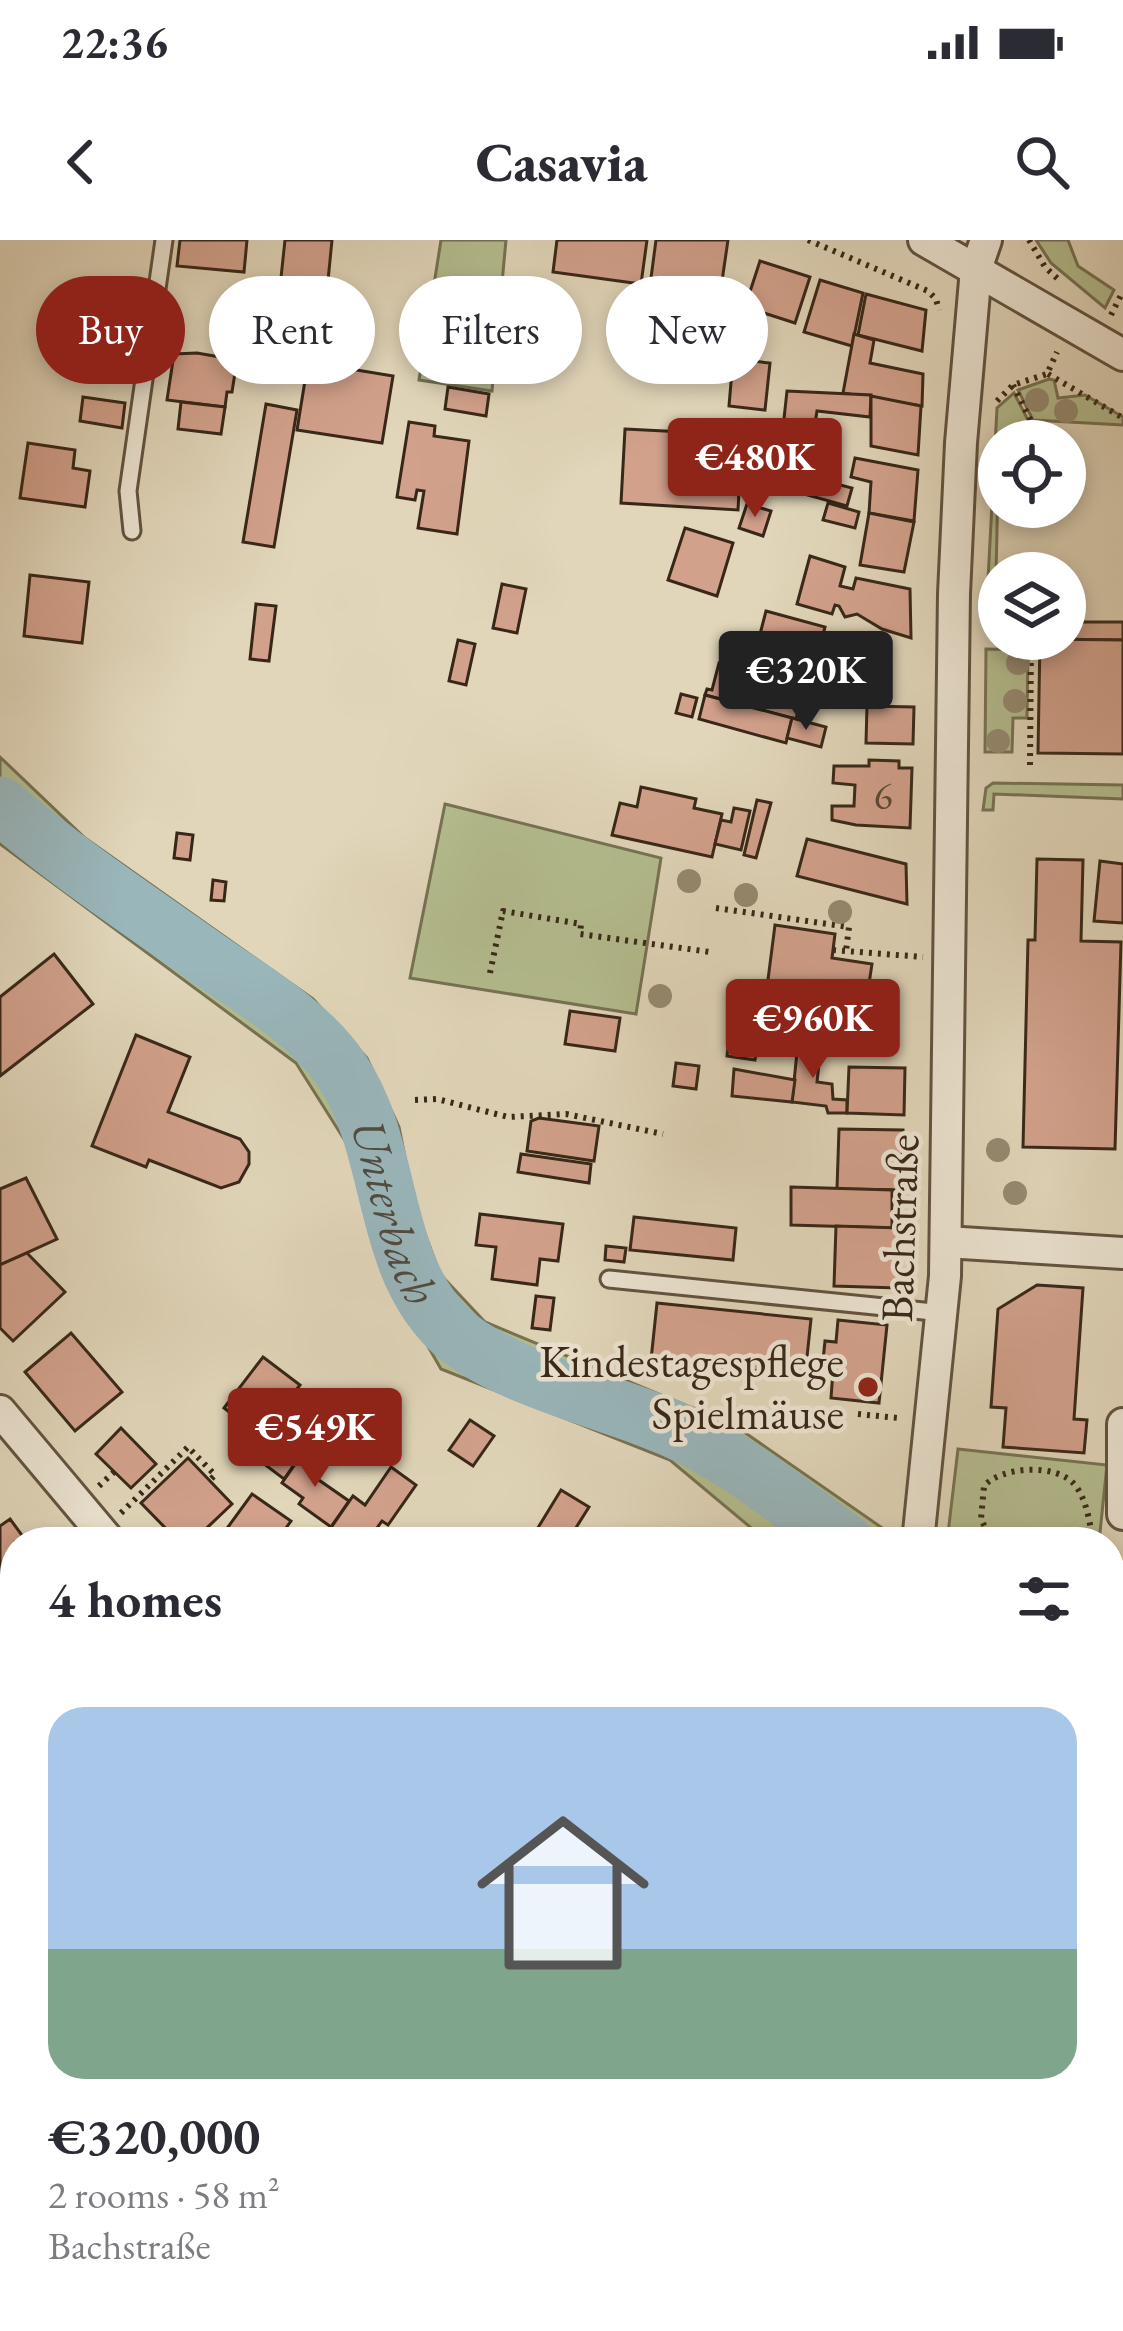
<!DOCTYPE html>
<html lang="en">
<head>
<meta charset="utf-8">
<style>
	:root { --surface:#fff; --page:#f2f2f3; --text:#2b2b33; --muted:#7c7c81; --accent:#8f2418 }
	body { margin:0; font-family:"EB Garamond",serif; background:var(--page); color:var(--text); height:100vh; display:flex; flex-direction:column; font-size:45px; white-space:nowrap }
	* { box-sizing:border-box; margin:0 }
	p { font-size:39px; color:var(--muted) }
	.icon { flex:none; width:66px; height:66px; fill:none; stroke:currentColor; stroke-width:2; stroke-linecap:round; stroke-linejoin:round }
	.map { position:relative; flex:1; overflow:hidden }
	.panel { position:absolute; left:0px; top:1287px; width:1125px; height:804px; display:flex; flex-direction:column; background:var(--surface); border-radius:48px 48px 0 0; box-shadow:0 6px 18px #0003 }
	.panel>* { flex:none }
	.guide { position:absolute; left:36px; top:36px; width:1053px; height:108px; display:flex; gap:24px }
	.fabs { position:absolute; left:978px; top:180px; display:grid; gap:24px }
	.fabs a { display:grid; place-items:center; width:108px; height:108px; border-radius:50%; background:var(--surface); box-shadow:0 6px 18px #0003; font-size:60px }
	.price { position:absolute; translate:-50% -102px; padding:0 27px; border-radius:12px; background:var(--accent); color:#fff; font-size:39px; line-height:78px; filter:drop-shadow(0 3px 6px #0008) }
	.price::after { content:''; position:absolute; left:50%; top:72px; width:36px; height:27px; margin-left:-18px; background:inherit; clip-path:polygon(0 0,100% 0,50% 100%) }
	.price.on { background:#222; color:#fff }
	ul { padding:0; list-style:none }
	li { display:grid; align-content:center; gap:24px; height:636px; padding:0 48px }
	li span { display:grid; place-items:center; height:372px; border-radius:36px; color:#555 }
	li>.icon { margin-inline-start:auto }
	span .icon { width:216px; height:216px; fill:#fffc; stroke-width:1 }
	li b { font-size:51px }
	h2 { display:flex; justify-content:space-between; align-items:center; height:144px; padding:0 48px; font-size:51px }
	.tag { padding:0 42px; border-radius:54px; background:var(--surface); box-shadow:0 6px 18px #0003; font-size:42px; line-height:108px }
	.tag.on { background:var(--accent); color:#fff }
	.status { display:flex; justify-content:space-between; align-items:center; height:84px; padding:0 60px; background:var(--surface); direction:ltr }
	.status svg { height:33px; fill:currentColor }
	header { display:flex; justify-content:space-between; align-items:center; height:156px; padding:0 48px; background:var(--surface); font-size:54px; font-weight:800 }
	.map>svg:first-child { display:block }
	.green { fill:#b4bd8f; stroke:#767254; stroke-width:3 }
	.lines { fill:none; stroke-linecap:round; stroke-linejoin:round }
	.river { stroke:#99b6bb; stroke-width:57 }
	.building { fill:#d2a18c; stroke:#382718; stroke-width:3 }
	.service-casing { stroke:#625340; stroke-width:21 }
	.minor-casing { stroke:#625340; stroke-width:36 }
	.path { stroke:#382718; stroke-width:6; stroke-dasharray:3 6; stroke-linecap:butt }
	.service { stroke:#ece4d2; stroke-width:15 }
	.minor { stroke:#ece4d2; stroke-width:30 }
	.tree { fill:#958a71 }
	.poi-dot { fill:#8f2418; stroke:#ece4d2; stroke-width:4.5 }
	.labels { text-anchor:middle; stroke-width:9; stroke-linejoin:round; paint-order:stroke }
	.number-label { font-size:39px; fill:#5e4635 }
	.street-label { font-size:45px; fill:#382718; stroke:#ece4d2 }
	.poi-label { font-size:45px; fill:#382718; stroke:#ece4d2; text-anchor:end }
	.water-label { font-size:48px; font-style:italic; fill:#504b41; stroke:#ece4d2 }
</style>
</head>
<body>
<div class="status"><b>22:36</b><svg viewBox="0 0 49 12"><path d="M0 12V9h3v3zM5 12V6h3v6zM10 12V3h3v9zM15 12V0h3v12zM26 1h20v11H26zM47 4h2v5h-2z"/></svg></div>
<header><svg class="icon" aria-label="back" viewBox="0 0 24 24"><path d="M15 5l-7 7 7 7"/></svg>Casavia<svg class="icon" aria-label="search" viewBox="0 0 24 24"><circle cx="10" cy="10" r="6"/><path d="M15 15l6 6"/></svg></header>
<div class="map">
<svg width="1123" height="2091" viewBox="0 0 1123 2091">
	<rect width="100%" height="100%" fill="#e1d6ba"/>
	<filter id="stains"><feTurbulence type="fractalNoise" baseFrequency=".00167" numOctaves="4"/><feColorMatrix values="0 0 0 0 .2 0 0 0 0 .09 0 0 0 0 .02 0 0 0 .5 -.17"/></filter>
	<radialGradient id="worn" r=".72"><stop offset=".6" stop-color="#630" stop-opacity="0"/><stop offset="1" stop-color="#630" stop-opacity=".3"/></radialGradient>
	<g class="green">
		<path d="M441 0H506L492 151 419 140Z"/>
		<path d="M1036 0H1068L1078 26 1114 50 1105 68 1051 23Z"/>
		<path d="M1049 139 1054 140 1058 158 1085 155 1123 177V185L1033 180 1018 150Z"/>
		<path d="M1014 153 1028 180 1027 200 999 201 995 378H986L997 168Z"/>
		<path d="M986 409 1028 410 1027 478H1013L1012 512H985Z"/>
		<path d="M0 517 85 598 313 759 367 818 399 887 415 967 440 1034 485 1082 734 1185 888 1292 887 1302H768L670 1220 441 1129 387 1035 354 915 296 823 0 604Z"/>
		<path d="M993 543 1123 545V559L994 554 993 570H983L986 548Z"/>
		<path d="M445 564 661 618 636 774 410 738Z"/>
		<path d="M958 1209 1107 1225 1099 1302H947Z"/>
		<path d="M1110 1423 1123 1432V1537L1110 1529Z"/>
		<path d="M245 2076H329L289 2091H232L230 2087 188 2091Z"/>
		<path d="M925 2076H977L992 2091H922Z"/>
	</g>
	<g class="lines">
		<g class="river">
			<path id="s1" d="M0 565C66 622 139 670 211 721 257 753 311 784 342 831 395 910 379 1019 448 1088 495 1136 609 1161 671 1188 734 1216 789 1262 845 1302"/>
			<path d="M1110 1493 1123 1502"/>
		</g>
	</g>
	<g class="building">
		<path d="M180 0H247L244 32 177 26Z"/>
		<path d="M285 0H332L327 51 280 47Z"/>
		<path d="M557 0H647L641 44 553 32Z"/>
		<path d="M656 0H728L721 48 651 38Z"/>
		<path d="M760 21 810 37 795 83 745 67Z"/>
		<path d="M820 40 863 53 852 106 804 92Z"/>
		<path d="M866 54 926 70 922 111 858 95Z"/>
		<path d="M662 55 711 58 705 139 656 136Z"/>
		<path d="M59 78 115 86 109 121 54 113Z"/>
		<path d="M854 94 874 100 870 123 923 134 922 166 843 153Z"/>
		<path d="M197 113 237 120 232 152H227L225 167 167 160 174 114Z"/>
		<path d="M733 119 770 123 765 170 729 166Z"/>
		<path d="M308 122 393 136 382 203 297 190Z"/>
		<path d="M448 147 489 154 486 176 445 169Z"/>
		<path d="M787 151 871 155 870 177 817 171 813 197 783 188Z"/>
		<path d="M871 156 921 166 918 215 871 206Z"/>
		<path d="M83 157 125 163 122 188 80 181Z"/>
		<path d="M181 162 225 167 221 194 178 189Z"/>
		<path d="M266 164 297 170 274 307 243 302Z"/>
		<path d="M409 182 435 186 434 196 469 201 457 294 418 288 424 251 417 250 415 260 397 257Z"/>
		<path d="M625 189 742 195 738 270 621 263Z"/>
		<path d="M28 203 75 210 73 228 90 231 85 267 20 258Z"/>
		<path d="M855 218 918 230 914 281 869 273 871 242 851 237Z"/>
		<path d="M779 229 852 248 847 266 775 246Z"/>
		<path d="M828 263 859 272 855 288 823 280Z"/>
		<path d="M747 264 771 271 763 296 739 288Z"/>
		<path d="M869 273 914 282 904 332 860 325Z"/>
		<path d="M685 288 733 303 717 356 668 340Z"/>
		<path d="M810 316 845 327 840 346 853 349 856 338 910 349 911 398 882 389 857 374 845 377 839 366 835 365 832 374 797 364Z"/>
		<path d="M30 335 89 342 82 403 24 396Z"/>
		<path d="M502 344 526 349 517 393 493 388Z"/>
		<path d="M256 364 276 366 269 421 250 419Z"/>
		<path d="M766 371 825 387 811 441 752 425Z"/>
		<path d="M1065 382H1123V400L1048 399H1065Z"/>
		<path d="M1040 399 1123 400V514L1038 513Z"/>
		<path d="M458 400 475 404 466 445 449 441Z"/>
		<path d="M735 418 798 437 795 445 804 448 796 479 705 455 707 449 712 450 719 423 733 427Z"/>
		<path d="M681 454 697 458 692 477 676 473Z"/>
		<path d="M705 455 792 478 786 503 699 479Z"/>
		<path d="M867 466 914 467 913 504 866 503Z"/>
		<path d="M792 478 826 487 821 507 787 498Z"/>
		<path d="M869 520 899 521V528H912L910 588 856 585 832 580V566H854L855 545 833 543 834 526H869Z"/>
		<path d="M641 547 696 559 694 568 722 574 712 617 612 595 620 563 637 567Z"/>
		<path d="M757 560 771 563 756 618 744 615Z"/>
		<path d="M734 568 750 571 741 610 715 604 721 580 731 582Z"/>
		<path d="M177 593 193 595 190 620 174 618Z"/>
		<path d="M807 599 906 624 907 664 797 636Z"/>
		<path d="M1037 619 1083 620 1081 701 1121 702 1115 909 1023 907 1028 700H1035Z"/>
		<path d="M1100 621 1123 624V683L1094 681Z"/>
		<path d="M213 640 226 642 224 661 211 660Z"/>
		<path d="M775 685 835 694 832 718 872 724 864 776 765 763Z"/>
		<path d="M54 714 93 764 0 836V757Z"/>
		<path d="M570 771 620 778 615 811 565 804Z"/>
		<path d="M730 790 759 794 755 820 727 816Z"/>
		<path d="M136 795 190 817 168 872 240 899 249 912V924L239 942 221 948 149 920 146 927 92 906Z"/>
		<path d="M798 802 821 805 817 842 832 844 833 859 847 860V873H828L826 866 792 862Z"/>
		<path d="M676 823 699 826 696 849 673 846Z"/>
		<path d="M849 827 905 828 904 875 847 873Z"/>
		<path d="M734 829 795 840 792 862 732 856Z"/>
		<path d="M539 878 599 886 594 921 527 911 531 881Z"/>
		<path d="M839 889 903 890 902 950 837 949Z"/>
		<path d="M521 914 591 924 589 943 518 932Z"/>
		<path d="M26 938 57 999 0 1025V949Z"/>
		<path d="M791 947 892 950V988L791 985Z"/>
		<path d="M480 974 563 984 558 1021 540 1019 537 1045 492 1039 496 1007 476 1005Z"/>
		<path d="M634 977 736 988 733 1020 630 1010Z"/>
		<path d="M836 986 900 988 898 1048 834 1046Z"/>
		<path d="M606 1006 626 1008 624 1022 605 1020Z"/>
		<path d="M27 1013 65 1052 13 1101 0 1088V1025Z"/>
		<path d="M1037 1045 1083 1048 1074 1179 1087 1180 1084 1213 1003 1207 1006 1168 991 1167 998 1069Z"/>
		<path d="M536 1056 554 1058 550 1090 532 1088Z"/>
		<path d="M657 1063 811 1079 805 1136 651 1120Z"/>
		<path d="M838 1080 887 1085 879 1163 831 1158 833 1131 822 1130 825 1101 836 1102Z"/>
		<path d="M71 1093 122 1152 75 1191 25 1132Z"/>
		<path d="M263 1117 300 1145 260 1196 224 1168Z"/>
		<path d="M298 1166 323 1184 284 1239 260 1221Z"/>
		<path d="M470 1180 494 1196 473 1226 449 1210Z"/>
		<path d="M121 1188 156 1224 131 1248 96 1214Z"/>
		<path d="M305 1210 325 1225 316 1238 349 1261 331 1287 299 1264 303 1258 282 1243Z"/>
		<path d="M188 1218 232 1264 192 1302H179L141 1263Z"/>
		<path d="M391 1227 416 1245 388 1285 382 1281 367 1302H321L353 1256 365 1265Z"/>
		<path d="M561 1250 589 1267 567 1302H554L536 1291Z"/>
		<path d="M252 1254 291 1281 276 1302H249L228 1287Z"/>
		<path d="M10 1279 27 1302H15V1341L0 1352V1286Z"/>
		<path d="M1110 1328 1123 1329V1364L1110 1363Z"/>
		<path d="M9 1381 15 1388V1435L9 1440 0 1429V1389Z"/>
		<path d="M1110 2026 1123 2031 1122 2076 1110 2071Z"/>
		<path d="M329 2076H396L401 2089 423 2082 426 2091H289Z"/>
		<path d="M571 2076H645L646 2091H573Z"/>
		<path d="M824 2076H864L866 2091H697Z"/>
	</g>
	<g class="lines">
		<defs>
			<g id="service">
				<path d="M132 291 128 251 164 0"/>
				<path d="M609 1039 943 1073"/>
			</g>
			<g id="minor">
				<path d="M924 0 1123 115"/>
				<path d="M946 1002 1123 1013"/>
				<path d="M0 1171 110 1302"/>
				<path d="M1123 1184V1274"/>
				<path d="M918 1302 945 1036 954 354 961 203 976 29 986 0"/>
				<path d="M0 1608 15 1604"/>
				<path d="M1017 2076 1033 2091"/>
				<path d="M75 2091 136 2076"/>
			</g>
		</defs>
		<use href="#service" class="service-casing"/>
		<use href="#minor" class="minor-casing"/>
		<g class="path">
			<path d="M808 0 928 51 936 59 939 70"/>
			<path d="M1029 0 1045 27 1059 40"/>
			<path d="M1111 75 1123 51"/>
			<path d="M1048 134 1123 178"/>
			<path d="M1013 145 1031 181V201"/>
			<path d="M997 161 1013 145 1047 134 1057 112"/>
			<path d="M1072 381 1073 372"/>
			<path d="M1030 525 1031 399"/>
			<path d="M716 668 849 687 846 711"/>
			<path d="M833 710 923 717"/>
			<path d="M490 733 503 671 581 684 580 694 710 712"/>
			<path d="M415 860 437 859 508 877 566 874 663 894"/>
			<path d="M858 1174 898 1178"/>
			<path d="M99 1246 114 1232"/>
			<path d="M121 1273 188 1207 215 1235 209 1241"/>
			<path d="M992 1302 981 1279 984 1246C1002 1226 1057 1223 1075 1245 1087 1260 1090 1284 1093 1302"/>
			<path d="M1110 1417 1123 1427"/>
			<path d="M0 1526 15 1524"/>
			<path d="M11 2035 1 2037 15 2091"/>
			<path d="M429 2076 434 2091"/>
			<path d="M666 2076 668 2089 780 2076"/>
			<path d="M534 2083 571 2079"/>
			<path d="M538 2084 551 2091"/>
			<path d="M404 2088V2081L419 2076"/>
			<path d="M558 2091 563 2087 564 2091"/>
		</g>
		<use href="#service" class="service"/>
		<use href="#minor" class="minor"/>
	</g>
	<g class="tree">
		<circle cx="1037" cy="160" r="12"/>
		<circle cx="1066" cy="171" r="12"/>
		<circle cx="1018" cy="423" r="12"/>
		<circle cx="1015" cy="461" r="12"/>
		<circle cx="998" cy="501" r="12"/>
		<circle cx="689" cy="641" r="12"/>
		<circle cx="746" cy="655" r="12"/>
		<circle cx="840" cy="672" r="12"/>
		<circle cx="660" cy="756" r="12"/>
		<circle cx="998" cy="910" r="12"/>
		<circle cx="1015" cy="953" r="12"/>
	</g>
	<circle class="poi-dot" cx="868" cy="1147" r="12"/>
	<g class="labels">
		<g class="number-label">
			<text x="883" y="569">6</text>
		</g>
		<g class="street-label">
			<text transform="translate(899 988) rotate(-88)" y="16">Bachstraße</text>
		</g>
		<g class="poi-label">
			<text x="844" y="1137">Kindestagespflege<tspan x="844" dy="52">Spielmäuse</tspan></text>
		</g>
		<g class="water-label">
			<text dy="17" stroke="none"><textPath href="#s1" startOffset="585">Unterbach</textPath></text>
		</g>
	</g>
	<rect width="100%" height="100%" filter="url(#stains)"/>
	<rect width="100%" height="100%" fill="url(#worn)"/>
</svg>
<div class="fabs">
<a><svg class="icon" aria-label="locate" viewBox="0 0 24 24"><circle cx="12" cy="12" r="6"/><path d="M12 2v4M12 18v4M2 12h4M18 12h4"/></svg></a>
<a><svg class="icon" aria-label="layers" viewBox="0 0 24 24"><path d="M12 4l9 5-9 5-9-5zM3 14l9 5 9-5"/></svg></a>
</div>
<b class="price" style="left:755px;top:280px">€480K</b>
<b class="price on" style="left:806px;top:493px">€320K</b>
<b class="price" style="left:813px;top:841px">€960K</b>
<b class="price" style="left:315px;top:1250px">€549K</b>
<div class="guide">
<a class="tag on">Buy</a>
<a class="tag">Rent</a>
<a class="tag">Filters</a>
<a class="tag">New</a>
</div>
<section class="panel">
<h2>4 homes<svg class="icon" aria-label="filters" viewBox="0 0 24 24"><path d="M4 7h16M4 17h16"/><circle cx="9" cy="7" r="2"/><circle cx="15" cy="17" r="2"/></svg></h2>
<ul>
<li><span style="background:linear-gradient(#a9c7e8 65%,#7fa58c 0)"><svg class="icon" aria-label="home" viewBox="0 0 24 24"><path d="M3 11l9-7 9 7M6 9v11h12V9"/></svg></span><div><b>€320,000</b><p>2 rooms · 58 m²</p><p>Bachstraße</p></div></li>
</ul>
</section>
</div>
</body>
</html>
